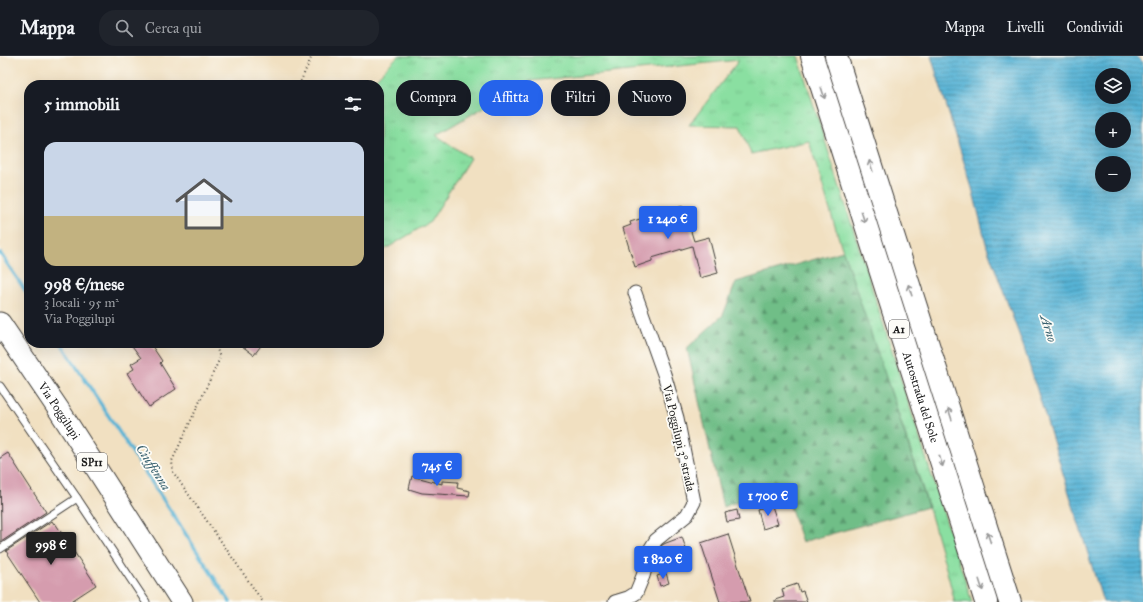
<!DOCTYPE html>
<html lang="it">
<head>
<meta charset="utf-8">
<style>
	:root { --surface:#171b24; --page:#20242c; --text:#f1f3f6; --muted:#9ea1a6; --line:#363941; --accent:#2563eb }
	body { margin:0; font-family:"IM FELL Great Primer",serif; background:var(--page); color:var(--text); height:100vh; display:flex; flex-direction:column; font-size:15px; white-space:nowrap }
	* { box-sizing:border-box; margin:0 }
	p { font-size:13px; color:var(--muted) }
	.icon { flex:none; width:22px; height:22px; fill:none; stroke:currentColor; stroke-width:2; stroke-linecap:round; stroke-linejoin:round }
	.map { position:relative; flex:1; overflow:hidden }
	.details { position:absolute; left:24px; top:24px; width:360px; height:268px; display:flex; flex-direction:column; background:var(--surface); border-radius:16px; box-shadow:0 4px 16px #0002 }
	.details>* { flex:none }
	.top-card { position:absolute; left:396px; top:24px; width:380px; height:36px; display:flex; gap:8px }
	.controls { position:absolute; left:1095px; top:12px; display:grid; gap:8px }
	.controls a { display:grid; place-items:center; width:36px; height:36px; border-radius:50%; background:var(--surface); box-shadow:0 4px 16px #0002; font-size:20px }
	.price { position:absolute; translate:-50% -34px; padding:0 9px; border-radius:4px; background:var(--accent); color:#fff; font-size:13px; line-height:26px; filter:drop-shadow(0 1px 2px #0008) }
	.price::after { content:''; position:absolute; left:50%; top:24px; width:12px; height:9px; margin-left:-6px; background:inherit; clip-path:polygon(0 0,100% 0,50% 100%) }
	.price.selected { background:#222; color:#fff }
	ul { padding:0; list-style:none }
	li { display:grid; align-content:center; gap:8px; height:212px; padding:0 20px }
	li+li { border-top:1px solid var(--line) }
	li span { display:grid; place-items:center; height:124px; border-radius:12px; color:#555 }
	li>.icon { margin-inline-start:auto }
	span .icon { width:72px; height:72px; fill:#fffc; stroke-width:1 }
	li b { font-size:17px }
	h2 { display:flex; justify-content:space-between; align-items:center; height:48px; padding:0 20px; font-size:17px }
	.pill { padding:0 14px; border-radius:16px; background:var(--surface); box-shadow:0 4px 16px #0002; font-size:14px; line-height:36px }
	.pill.selected { background:var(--accent); color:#fff }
	header { display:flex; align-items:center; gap:24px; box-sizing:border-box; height:56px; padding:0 20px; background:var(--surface); border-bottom:1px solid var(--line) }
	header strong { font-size:19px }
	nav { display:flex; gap:22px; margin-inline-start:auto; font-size:14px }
	.search { width:280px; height:36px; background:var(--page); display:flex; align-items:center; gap:10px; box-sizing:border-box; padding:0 14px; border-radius:16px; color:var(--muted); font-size:15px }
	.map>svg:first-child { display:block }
	.grass { fill:url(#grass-tufts); stroke:#537e5e }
	.forest { fill:url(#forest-firs); stroke:#466d52 }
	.water { fill:url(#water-rules); stroke:#3a6878; fill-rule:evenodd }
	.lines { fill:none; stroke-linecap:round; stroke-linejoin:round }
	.stream { stroke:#57b3d5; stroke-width:3.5 }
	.building { fill:#d59cae }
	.service-casing { stroke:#3c3935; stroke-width:9 }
	.minor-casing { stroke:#3c3935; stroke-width:15 }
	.primary-casing { stroke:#3c3935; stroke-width:23 }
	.motorway-casing { stroke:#3c3935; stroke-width:24 }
	.path { stroke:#3c3935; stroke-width:2; stroke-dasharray:1 3; stroke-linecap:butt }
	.service { stroke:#fff; stroke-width:7 }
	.minor { stroke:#fff; stroke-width:13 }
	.primary { stroke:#fff; stroke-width:21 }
	.motorway { stroke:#fff; stroke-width:22 }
	.oneway { stroke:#999 }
	.labels { text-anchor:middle; stroke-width:3.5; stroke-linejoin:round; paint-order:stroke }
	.shield { fill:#fdfcf7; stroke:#605f5e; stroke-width:1 }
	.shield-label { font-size:11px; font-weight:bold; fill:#1c1c1c }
	.street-label { font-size:12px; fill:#1c1c1c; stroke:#fdfcf7 }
	.water-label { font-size:13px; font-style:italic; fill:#37606f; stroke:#fdfcf7 }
</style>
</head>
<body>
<header>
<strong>Mappa</strong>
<div class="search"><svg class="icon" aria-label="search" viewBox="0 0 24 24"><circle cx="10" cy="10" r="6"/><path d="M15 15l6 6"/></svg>Cerca qui</div>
<nav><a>Mappa</a><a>Livelli</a><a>Condividi</a></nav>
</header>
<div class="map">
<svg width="1143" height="546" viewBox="0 0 1143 546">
	<defs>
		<pattern id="grass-tufts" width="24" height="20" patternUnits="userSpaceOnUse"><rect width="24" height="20" fill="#8adfa1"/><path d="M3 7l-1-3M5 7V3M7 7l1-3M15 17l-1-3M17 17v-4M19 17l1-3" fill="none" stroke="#76bf8a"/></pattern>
		<pattern id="forest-firs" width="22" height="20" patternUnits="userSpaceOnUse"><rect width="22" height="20" fill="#6fbe87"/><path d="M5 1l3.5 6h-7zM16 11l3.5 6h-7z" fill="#5a9a6e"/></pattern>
		<pattern id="water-rules" width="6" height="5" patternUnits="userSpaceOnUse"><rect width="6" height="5" fill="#57b3d5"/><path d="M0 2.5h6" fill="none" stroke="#4791ac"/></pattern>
	</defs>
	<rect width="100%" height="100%" fill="#fdfcf7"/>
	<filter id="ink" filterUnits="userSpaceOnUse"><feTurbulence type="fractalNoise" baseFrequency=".025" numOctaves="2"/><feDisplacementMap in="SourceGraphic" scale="8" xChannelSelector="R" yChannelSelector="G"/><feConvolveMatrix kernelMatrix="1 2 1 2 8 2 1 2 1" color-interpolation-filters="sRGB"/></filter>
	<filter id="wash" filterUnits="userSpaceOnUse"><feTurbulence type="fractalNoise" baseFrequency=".012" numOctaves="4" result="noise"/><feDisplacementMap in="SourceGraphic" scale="16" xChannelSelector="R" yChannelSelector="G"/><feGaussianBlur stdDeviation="0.9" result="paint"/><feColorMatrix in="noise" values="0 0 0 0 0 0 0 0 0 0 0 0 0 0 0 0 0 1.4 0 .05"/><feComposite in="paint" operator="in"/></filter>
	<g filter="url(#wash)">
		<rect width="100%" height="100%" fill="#f1e0c1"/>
		<path class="grass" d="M398 0H798L972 546H953L954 543C924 421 878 305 840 186 829 152 819 118 809 85L751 98 740 70 689 69 739 4 529 25 436 79 470 102 430 166 379 197V29H369Z"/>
		<path class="forest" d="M843 195 894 345 928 451 802 486 783 430 723 451 687 292 723 259 736 226Z"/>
		<path class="water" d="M931 0H1137L1143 6V546H1103L1024 292 987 191 972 132ZM1102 19H1124V41H1102ZM1102 63H1124V85H1102ZM1102 107H1124V129H1102Z"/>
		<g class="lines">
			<g class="stream">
				<path d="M0 197 29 240"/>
				<path d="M61 287 230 546"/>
			</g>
		</g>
		<g id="blocks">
			<g class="building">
				<path d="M683 150 694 185 709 181 718 217 700 222 692 190 652 202V205L635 211 623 172 631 169 630 166Z"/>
				<path d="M130 287H150L162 305 160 307 176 333 149 351 127 317 134 313 131 308 141 302Z"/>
				<path d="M238 287H263L254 299Z"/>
				<path d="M8 397 46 456 1 486 0 402Z"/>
				<path d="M412 420 442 428V425L458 426 457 432 470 435 469 440 422 437 409 433Z"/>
				<path d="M772 450 778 468 763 473 758 454Z"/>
				<path d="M737 454 739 464 727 466 725 457Z"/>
				<path d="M52 465 54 468 55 467 96 529 70 546H40L6 495Z"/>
				<path d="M728 478 740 516 750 546H720L701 487Z"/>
				<path d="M682 481 686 493 663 500 660 493 662 489 666 487Z"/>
				<path d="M666 517 669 527 660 530 657 520Z"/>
				<path d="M797 528 800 536 803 535 807 546H775V544L784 541 782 533Z"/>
			</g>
		</g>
	</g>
	<g filter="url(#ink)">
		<use href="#blocks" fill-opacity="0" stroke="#3c3935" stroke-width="1"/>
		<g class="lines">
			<defs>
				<g id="service">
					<path d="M0 330 77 442 146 546"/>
					<path d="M0 493 77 442"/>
				</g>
				<path id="minor" d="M615 546 628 542 636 537 643 520 651 492 656 484 687 459 694 446 677 362 664 318 635 237"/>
				<g id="primary">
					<path id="s1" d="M0 267 59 354 182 546"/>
				</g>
				<g id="motorway">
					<path id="s2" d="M812 0 986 546"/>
					<path d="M836 0 1010 546"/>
				</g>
			</defs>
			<use href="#service" class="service-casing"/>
			<use href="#minor" class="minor-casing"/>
			<use href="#primary" class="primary-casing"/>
			<use href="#motorway" class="motorway-casing"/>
			<g class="path">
				<path d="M299 29 312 0"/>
				<path d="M215 287 220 302 172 405 173 416 263 546"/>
			</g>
			<use href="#service" class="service"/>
			<use href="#minor" class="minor"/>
			<use href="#primary" class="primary"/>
			<use href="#motorway" class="motorway"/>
		</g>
		<defs><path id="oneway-shaft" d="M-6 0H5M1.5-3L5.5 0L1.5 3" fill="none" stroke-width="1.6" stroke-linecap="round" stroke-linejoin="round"/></defs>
		<g class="oneway">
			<use href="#oneway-shaft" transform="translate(823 37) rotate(72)"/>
			<use href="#oneway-shaft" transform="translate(871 110) rotate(-108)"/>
			<use href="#oneway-shaft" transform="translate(863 161) rotate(72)"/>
			<use href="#oneway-shaft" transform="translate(910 234) rotate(-108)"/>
			<use href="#oneway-shaft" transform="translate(950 358) rotate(-108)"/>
			<use href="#oneway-shaft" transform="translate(941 405) rotate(72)"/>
			<use href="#oneway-shaft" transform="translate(989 482) rotate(-108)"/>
			<use href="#oneway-shaft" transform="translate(981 529) rotate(72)"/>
		</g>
	</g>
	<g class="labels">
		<g class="shield">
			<rect x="889" y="264" width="20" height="18" rx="3"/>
			<rect x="77" y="397" width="30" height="18" rx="3"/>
		</g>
		<g class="shield-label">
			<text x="899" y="277">A1</text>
			<text x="92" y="410">SP11</text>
		</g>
		<g class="street-label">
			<text dy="4" stroke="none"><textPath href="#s2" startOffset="358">Autostrada del Sole</textPath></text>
			<text dy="4" stroke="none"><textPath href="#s1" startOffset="106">Via Poggilupi</textPath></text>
			<text transform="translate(679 382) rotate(77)" y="4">Via Poggilupi 3° strada</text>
		</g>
		<g class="water-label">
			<text transform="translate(1049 272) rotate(72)" y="5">Arno</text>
			<text transform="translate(154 411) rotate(57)" y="5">Ciuffenna</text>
		</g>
	</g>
</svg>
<div class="controls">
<a><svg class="icon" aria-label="layers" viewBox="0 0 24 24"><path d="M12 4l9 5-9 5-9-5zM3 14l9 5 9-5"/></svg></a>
<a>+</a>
<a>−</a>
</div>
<b class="price" style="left:668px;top:184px">1 240 €</b>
<b class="price" style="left:437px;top:431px">745 €</b>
<b class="price" style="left:768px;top:461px">1 700 €</b>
<b class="price selected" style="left:51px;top:510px">998 €</b>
<b class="price" style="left:663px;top:524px">1 820 €</b>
<div class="top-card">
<a class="pill">Compra</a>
<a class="pill selected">Affitta</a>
<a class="pill">Filtri</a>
<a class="pill">Nuovo</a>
</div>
<section class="details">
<h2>5 immobili<svg class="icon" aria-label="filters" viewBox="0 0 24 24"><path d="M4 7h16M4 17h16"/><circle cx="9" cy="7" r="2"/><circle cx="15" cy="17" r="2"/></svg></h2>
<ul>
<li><span style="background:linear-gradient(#c9d6e8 60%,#c2b280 0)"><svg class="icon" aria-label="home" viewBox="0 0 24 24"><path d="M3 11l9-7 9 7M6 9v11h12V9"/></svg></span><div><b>998 €/mese</b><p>3 locali · 95 m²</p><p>Via Poggilupi</p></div></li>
</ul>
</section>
</div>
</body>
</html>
